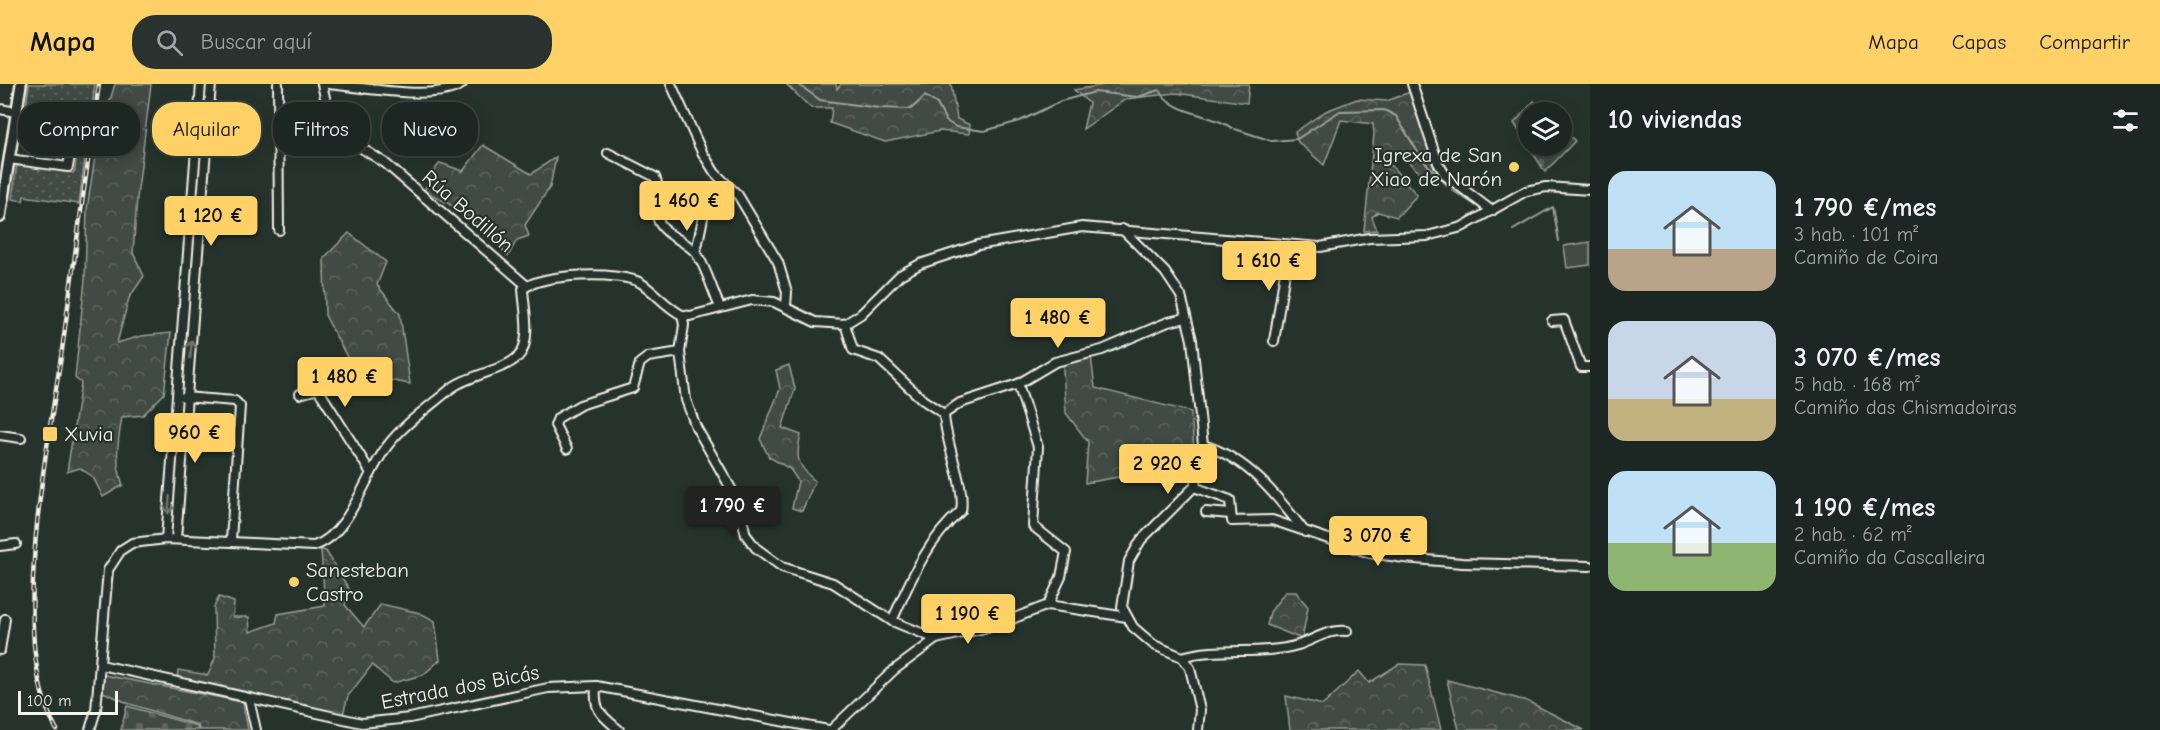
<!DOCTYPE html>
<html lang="es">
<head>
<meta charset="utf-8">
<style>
	:root { --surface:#1c2622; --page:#29322f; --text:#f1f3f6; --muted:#a0a5a5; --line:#3a4340; --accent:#ffd166 }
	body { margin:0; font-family:"Comic Neue",sans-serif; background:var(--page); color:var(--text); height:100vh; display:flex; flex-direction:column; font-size:22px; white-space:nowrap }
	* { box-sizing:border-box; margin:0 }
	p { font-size:20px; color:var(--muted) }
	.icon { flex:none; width:33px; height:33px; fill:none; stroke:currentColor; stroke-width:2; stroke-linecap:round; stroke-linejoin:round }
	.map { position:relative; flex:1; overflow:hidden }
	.details { display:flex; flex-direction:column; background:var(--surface); width:570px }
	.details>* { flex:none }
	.top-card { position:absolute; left:18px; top:18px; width:570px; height:54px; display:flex; gap:12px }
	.fabs { position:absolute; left:1518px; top:18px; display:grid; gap:12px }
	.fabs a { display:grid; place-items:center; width:54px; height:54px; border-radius:50%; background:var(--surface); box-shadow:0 3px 15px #0003,0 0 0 2px var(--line); font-size:30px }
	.scale { position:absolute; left:18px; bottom:15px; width:100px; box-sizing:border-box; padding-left:6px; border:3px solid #f4f1e8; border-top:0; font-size:16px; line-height:21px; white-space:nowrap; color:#f4f1e8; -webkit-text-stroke:4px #26332d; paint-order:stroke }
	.price { position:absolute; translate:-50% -51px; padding:0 14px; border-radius:6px; background:var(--accent); color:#111; font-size:20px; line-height:39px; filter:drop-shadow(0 2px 3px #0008) }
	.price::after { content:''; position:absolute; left:50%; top:36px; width:18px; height:14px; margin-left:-9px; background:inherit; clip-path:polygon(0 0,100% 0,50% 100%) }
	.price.active { background:#222; color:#fff }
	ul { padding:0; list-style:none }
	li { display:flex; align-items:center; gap:18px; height:150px; padding:0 18px }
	li span { display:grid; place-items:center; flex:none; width:168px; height:120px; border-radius:18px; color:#555 }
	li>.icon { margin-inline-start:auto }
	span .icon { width:72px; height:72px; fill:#fffc; stroke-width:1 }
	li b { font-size:26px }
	h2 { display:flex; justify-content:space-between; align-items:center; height:72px; padding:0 18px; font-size:26px }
	.chip { padding:0 21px; border-radius:24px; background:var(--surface); box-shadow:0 3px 15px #0003,0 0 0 2px var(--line); font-size:21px; line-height:54px }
	.chip.active { background:var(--accent); color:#111 }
	header { display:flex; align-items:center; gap:36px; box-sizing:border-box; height:84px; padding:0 30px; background:var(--accent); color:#111 }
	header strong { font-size:28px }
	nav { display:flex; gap:33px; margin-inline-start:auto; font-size:21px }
	.search { width:420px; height:54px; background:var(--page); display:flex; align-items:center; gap:15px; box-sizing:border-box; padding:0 21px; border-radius:24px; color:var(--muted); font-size:22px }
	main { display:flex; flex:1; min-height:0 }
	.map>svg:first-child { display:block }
	.grass { fill:url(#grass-dots); stroke:#9a9e96; stroke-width:1.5 }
	.forest { fill:url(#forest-crowns); stroke:#9a9e96; stroke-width:1.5 }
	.cemetery { fill:url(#cemetery-stones); stroke:#9a9e96; stroke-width:1.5 }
	.pitch { fill:#414b45; stroke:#9a9e96; stroke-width:1.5 }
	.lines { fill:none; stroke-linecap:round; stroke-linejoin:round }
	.stream { stroke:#9fa39b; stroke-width:2 }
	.minor-casing { stroke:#f4f1e8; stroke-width:12 }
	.major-casing { stroke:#f4f1e8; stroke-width:14 }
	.minor { stroke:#26332d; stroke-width:8 }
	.major { stroke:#26332d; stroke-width:9 }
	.rail-casing { stroke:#f4f1e8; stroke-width:4.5 }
	.rail { stroke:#26332d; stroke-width:2; stroke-dasharray:7; stroke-linecap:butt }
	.oneway { stroke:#6e766e }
	.poi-dot { fill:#ffd166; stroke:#26332d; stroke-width:2 }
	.labels { text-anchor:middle; stroke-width:4.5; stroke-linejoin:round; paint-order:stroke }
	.poi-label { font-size:21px; fill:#f4f1e8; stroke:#26332d; text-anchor:start }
	.street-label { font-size:21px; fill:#f4f1e8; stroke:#26332d }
</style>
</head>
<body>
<header>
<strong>Mapa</strong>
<div class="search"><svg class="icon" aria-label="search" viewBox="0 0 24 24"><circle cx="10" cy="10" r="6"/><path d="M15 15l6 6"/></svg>Buscar aquí</div>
<nav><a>Mapa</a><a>Capas</a><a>Compartir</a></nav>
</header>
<main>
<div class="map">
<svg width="1590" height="646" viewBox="0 0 1590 646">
	<defs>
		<pattern id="grass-dots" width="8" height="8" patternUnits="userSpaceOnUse" patternTransform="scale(1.5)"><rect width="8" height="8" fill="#414b45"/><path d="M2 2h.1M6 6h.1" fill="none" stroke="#5d6560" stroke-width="1.8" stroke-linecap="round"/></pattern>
		<pattern id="forest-crowns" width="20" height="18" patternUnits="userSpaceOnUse" patternTransform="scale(1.5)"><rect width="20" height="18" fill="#414b45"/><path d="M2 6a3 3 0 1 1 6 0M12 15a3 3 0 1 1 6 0" fill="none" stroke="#5d6560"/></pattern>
		<pattern id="cemetery-stones" width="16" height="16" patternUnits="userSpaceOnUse" patternTransform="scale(1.5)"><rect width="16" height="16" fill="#414b45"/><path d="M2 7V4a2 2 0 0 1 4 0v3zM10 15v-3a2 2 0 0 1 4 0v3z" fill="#5d6560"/></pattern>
	</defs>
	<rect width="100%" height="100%" fill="#26332d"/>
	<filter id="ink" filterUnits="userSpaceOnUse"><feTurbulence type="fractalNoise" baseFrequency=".0167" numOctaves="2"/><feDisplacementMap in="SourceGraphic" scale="12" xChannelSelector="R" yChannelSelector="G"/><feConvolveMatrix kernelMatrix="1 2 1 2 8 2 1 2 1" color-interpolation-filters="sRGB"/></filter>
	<g filter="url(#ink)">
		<path class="grass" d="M29 0H95L79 120 24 112 23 117 12 115 17 80 73 89 75 85 80 34 67 28 26 22Z"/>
		<g class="forest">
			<path d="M115 0H151L137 114 133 169 144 192 129 214 117 259 141 252 171 249 164 310 143 331 122 333C118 357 114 378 123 401L103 413 93 393 80 384 67 388 81 299 75 294 85 195 87 125 101 33 108 23Z"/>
			<path d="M786 0H836L837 5 841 0H951L957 35 970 41 969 50 940 47 885 58 830 39 832 24H811Z"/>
			<path d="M1110 0H1249L1247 19 1176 9 1126 15 1083 45 1089 19 1074 6Z"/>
			<path d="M1410 8 1439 90 1426 95 1396 66 1388 78 1417 111 1397 133 1378 128 1372 133 1377 146 1364 147 1374 50 1373 40 1341 36 1324 81 1298 58 1295 48 1326 27 1357 15 1387 17Z"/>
			<path d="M483 61 531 90 556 73 550 103 525 141 529 152 517 156 508 172C480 141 462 124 424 107L431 91 440 79 463 87Z"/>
			<path d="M349 149 386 178 377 201 400 230 410 300 356 290 325 231 324 174Z"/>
			<path d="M1090 264 1095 304 1191 328 1195 379 1085 399 1088 358 1066 329 1062 271Z"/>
			<path d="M789 281 795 305 782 344 801 351C795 374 797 381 815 397L802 427 792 424 798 397 790 385 769 373 760 355 780 305 776 286Z"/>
			<path d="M321 466 326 467 349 505 345 521 364 543 381 520 420 529 435 537 440 576 423 591 393 599 372 581 348 612 343 630 177 596 178 586 208 591 215 574 214 523 219 513 234 518 233 533H249L250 548 276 539 278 530 325 522Z"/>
			<path d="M1285 508H1296L1308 523 1302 555 1267 541 1270 528Z"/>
			<path d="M1399 580 1425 581 1441 646H1290L1286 612 1323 621 1359 587 1369 599Z"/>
			<path d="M104 591 243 618 248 646H199L198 641 130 620 103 608Z"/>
			<path d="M1447 596 1527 617 1584 646H1459Z"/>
		</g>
		<g class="cemetery">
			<path d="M1534 17 1546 28H1528V62H1562V44L1575 57 1545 88 1514 39Z"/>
			<path d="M127 622 197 642 198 646H121Z"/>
		</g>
		<path class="pitch" d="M1590 158V181L1567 184 1564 162Z"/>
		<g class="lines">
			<g class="stream">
				<path d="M798 0 820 16 879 24 911 25 925 12 937 20 946 37 956 43 984 47 1020 37 1061 17 1095 8 1138 13 1159 6C1175 32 1209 28 1232 44"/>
				<path d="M1235 45 1272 57 1297 55 1340 27 1384 26 1396 32 1422 75 1448 102"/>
				<path d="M1452 106 1481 125"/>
				<path d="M1513 146 1553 123 1559 157"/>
			</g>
			<defs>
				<g id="minor">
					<path d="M278 0 279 146"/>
					<path d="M322 0 330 36 344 53 385 79 527 202"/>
					<path d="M329 0C361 3 437 18 462 0"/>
					<path d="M671 0 702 68 715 89 738 111 778 178 787 208 786 222"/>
					<path d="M1412 0 1438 79 1446 92 1492 127"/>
					<path d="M0 25 16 28"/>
					<path d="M608 69 655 93C662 107 652 124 659 138 667 153 685 156 695 168 705 179 713 209 720 223"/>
					<path d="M9 75 68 83 76 34"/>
					<path d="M1122 145 1165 188 1181 212 1192 256 1203 361V377L1194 403 1141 456 1129 477 1122 523 1133 543 1154 561 1182 573 1190 584 1200 626 1198 646"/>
					<path d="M696 168 703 134"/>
					<path d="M682 231 684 241 680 268 686 316 696 343 737 415 746 451 756 464 782 483 833 499 892 537 936 555"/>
					<path d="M1552 237 1564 236 1581 283H1590"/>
					<path d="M845 240 853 266 879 275 923 316 944 330C945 360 966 402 961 427 927 456 910 497 892 537"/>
					<path d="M1274 257 1289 163"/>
					<path d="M1018 300 1038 363 1033 442 1066 468 1061 493 1048 521"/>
					<path d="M300 310 318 305 371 389"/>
					<path d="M184 313 235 317 240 322 231 456"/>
					<path d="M944 330 960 319 1018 300 1055 278 1102 266 1168 238 1186 234"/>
					<path d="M0 351 21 354"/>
					<path d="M1203 361C1248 374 1277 412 1305 448"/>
					<path d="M567 365 555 341 558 334 580 321 633 304 640 279 648 273 680 268"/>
					<path d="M1194 403 1230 416 1232 437 1272 436 1370 469 1404 474 1462 479 1590 482"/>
					<path d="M1206 428 1231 430"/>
					<path d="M166 455 201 0"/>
					<path d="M176 455 211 0"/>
					<path d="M0 462 16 460"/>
					<path d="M0 566 5 535"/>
					<path d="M1182 573C1220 562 1260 572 1298 561 1316 555 1328 545 1347 547"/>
					<path d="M101 581 362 639 410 634 548 604 596 602 828 646"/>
					<path d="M596 602C594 627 600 630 619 646"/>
					<path d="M249 615 256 646"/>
					<path d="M90 646 96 626 108 486 121 466 132 459 166 455 314 462C350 451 365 390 388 361 404 340 429 323 449 306 467 290 509 287 521 269 531 253 524 223 523 205 541 189 621 187 641 199 656 209 666 223 682 231L690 232 752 216 774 218 815 238 845 240 861 230 900 191 920 180 978 161 1082 143 1320 163 1369 154 1427 152 1462 143 1526 107 1546 103 1590 106"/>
					<path d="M831 646 894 586 936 555 994 542 1048 521 1127 533"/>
				</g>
				<path id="major" d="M0 133 21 0"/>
			</defs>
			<use href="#minor" class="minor-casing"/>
			<use href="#major" class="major-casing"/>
			<use href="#minor" class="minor"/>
			<use href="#major" class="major"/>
			<defs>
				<path id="rail" d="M57 646C6 560 48 364 62 266 74 177 86 89 99 0"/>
			</defs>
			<use href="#rail" class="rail-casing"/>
			<use href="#rail" class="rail"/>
		</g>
		<defs><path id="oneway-shaft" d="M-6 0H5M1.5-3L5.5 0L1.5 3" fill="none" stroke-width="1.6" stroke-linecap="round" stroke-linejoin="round" transform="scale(1.5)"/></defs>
		<g class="oneway">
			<use href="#oneway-shaft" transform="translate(191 265) rotate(-86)"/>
			<use href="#oneway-shaft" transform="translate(169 421) rotate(94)"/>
		</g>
	</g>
	<g class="poi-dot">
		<circle cx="1514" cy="83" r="6"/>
		<rect x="42" y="342" width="16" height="16" rx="3"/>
		<circle cx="294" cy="498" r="6"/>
	</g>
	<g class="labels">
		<g class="poi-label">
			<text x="1502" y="78" text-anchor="end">Igrexa de San<tspan x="1502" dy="24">Xiao de Narón</tspan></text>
			<text x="64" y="357">Xuvia</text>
			<text x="306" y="493">Sanesteban<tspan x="306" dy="24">Castro</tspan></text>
		</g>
		<g class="street-label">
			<text transform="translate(468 127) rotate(41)" y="7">Rúa Bodillón</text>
			<text transform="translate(460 603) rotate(-11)" y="7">Estrada dos Bicás</text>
		</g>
	</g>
</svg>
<div class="fabs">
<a><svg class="icon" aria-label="layers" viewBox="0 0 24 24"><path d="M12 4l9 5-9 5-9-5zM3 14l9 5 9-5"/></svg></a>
</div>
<div class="scale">100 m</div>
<b class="price" style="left:687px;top:148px">1 460 €</b>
<b class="price" style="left:211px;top:163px">1 120 €</b>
<b class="price" style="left:1269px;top:208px">1 610 €</b>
<b class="price" style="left:1058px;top:265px">1 480 €</b>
<b class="price" style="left:345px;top:324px">1 480 €</b>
<b class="price" style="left:195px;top:380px">960 €</b>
<b class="price" style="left:1168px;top:411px">2 920 €</b>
<b class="price active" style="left:733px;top:453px">1 790 €</b>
<b class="price" style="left:1378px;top:483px">3 070 €</b>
<b class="price" style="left:968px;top:561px">1 190 €</b>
<div class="top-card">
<a class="chip">Comprar</a>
<a class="chip active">Alquilar</a>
<a class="chip">Filtros</a>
<a class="chip">Nuevo</a>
</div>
</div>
<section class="details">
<h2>10 viviendas<svg class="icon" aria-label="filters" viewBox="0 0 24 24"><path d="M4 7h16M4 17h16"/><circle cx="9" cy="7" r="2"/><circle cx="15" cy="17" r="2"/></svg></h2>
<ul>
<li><span style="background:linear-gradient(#bfe0f5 65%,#b9a48a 0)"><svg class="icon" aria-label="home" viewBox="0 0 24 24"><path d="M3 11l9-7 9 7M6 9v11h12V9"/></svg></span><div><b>1 790 €/mes</b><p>3 hab. · 101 m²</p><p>Camiño de Coira</p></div></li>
<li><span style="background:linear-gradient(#c9d6e8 65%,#c2b280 0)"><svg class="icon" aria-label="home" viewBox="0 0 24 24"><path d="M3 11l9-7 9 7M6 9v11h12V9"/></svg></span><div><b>3 070 €/mes</b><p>5 hab. · 168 m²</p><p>Camiño das Chismadoiras</p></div></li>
<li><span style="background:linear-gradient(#bfe0f5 60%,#8fb573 0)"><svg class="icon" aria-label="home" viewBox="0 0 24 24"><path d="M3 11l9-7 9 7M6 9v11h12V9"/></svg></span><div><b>1 190 €/mes</b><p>2 hab. · 62 m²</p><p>Camiño da Cascalleira</p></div></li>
</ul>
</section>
</main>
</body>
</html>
